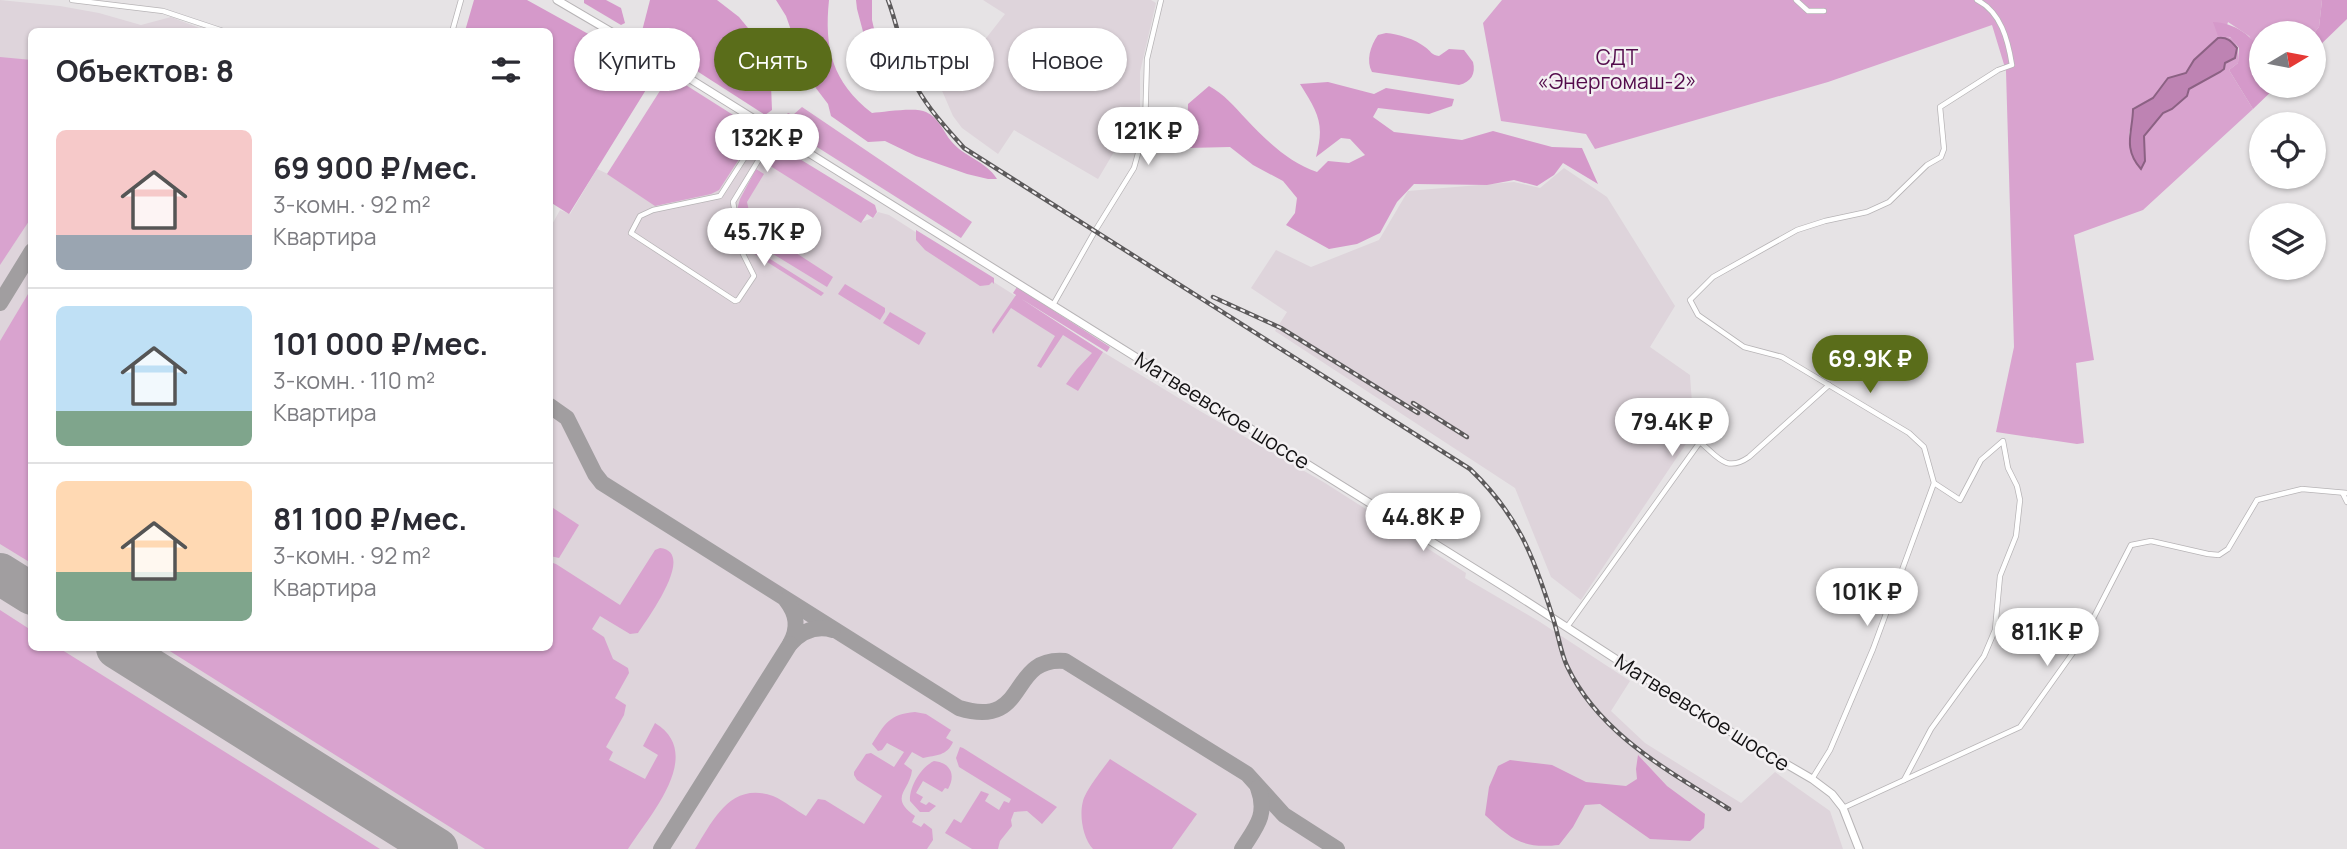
<!DOCTYPE html>
<html lang="ru">
<head>
<meta charset="utf-8">
<style>
	:root { --surface:#fff; --page:#f2f2f3; --text:#2b2b33; --muted:#7c7c81; --line:#e1e1e2; --accent:#5a6d1a }
	body { margin:0; font-family:Manrope,sans-serif; background:var(--page); color:var(--text); height:100vh; display:flex; flex-direction:column; font-size:26px; white-space:nowrap }
	* { box-sizing:border-box; margin:0 }
	p { font-size:23px; color:var(--muted) }
	.icon { flex:none; width:38px; height:38px; fill:none; stroke:currentColor; stroke-width:2; stroke-linecap:round; stroke-linejoin:round }
	.map { position:relative; flex:1; overflow:hidden }
	.details { position:absolute; left:28px; top:28px; width:525px; height:623px; display:flex; flex-direction:column; background:var(--surface); border-radius:10px; box-shadow:0 2px 5px #0004 }
	.details>* { flex:none }
	.banner { position:absolute; left:574px; top:28px; width:665px; height:63px; display:flex; gap:14px }
	.needle { width:46px; rotate:80deg }
	.buttons { position:absolute; left:2249px; top:21px; display:grid; gap:14px }
	.buttons a { display:grid; place-items:center; width:77px; height:77px; border-radius:50%; background:var(--surface); box-shadow:0 2px 5px #0004; font-size:35px }
	.price { position:absolute; translate:-50% -60px; padding:0 16px; border-radius:24px; background:#fff; color:#222; font-size:23px; line-height:46px; filter:drop-shadow(0 2px 4px #0008) }
	.price::after { content:''; position:absolute; left:50%; top:42px; width:21px; height:16px; margin-left:-10px; background:inherit; clip-path:polygon(0 0,100% 0,50% 100%) }
	.price.selected { background:var(--accent); color:#fff }
	ul { padding:0; list-style:none }
	li { display:flex; align-items:center; gap:21px; height:175px; padding:0 28px }
	li+li { border-top:2px solid var(--line) }
	li span { display:grid; place-items:center; flex:none; width:196px; height:140px; border-radius:10px; color:#555 }
	li>.icon { margin-inline-start:auto }
	span .icon { width:84px; height:84px; fill:#fffc; stroke-width:1 }
	li b { font-size:30px }
	h2 { display:flex; justify-content:space-between; align-items:center; height:84px; padding:0 28px; font-size:30px }
	.tag { padding:0 24px; border-radius:32px; background:var(--surface); box-shadow:0 2px 5px #0004; font-size:24px; line-height:63px }
	.tag.selected { background:var(--accent); color:#fff }
	.map>svg:first-child { display:block }
	.built { fill:#ded4db }
	.green { fill:#d9a3cf; fill-rule:evenodd }
	.forest { fill:#d599ca }
	.water { fill:#be83b3; stroke:#8b6183; stroke-width:2 }
	.lines { fill:none; stroke-linecap:round; stroke-linejoin:round }
	.taxiway { stroke:#a19ea0; stroke-width:16 }
	.runway { stroke:#a19ea0; stroke-width:42 }
	.minor-casing { stroke:#b7b4b6; stroke-width:6 }
	.secondary-casing { stroke:#b7b4b6; stroke-width:9 }
	.minor { stroke:#fff; stroke-width:4.5 }
	.secondary { stroke:#fff; stroke-width:7 }
	.rail-casing { stroke:#5c5a5b; stroke-width:4.5 }
	.rail { stroke:#f3f0f2; stroke-width:2; stroke-dasharray:5; stroke-linecap:butt }
	.labels { text-anchor:middle; stroke-width:5; stroke-linejoin:round; paint-order:stroke }
	.park-label { font-size:21px; fill:#530b4b; stroke:#f3f0f2 }
	.street-label { font-size:21px; fill:#131213; stroke:#f3f0f2 }
</style>
</head>
<body>
<div class="map">
<svg width="2347" height="849" viewBox="0 0 2347 849">
	<rect width="100%" height="100%" fill="#e6e3e5"/>
	<g class="built">
		<path d="M0 0 60 6 99 13 141 25 171 17 207 31 32 32V648H550V246L552 241 550 239V228L560 210 570 214 597 169 608 174 659 93 861 222 873 218 878 212 889 215 1103 352 1200 411 1325 483 1466 573 1465 578 1540 622 1630 681 1611 711 1645 743 1741 803 1775 772 1830 811 1843 849H0Z"/>
		<path d="M983 0H1151L1156 3 1140 72V108L1098 179 1014 130 998 154 962 128 953 116 940 86 965 58 973 43 980 46 1005 14Z"/>
		<path d="M1564 168 1607 197 1675 306 1650 347 1690 375 1694 432 1581 600 1551 577 1515 488 1275 331 1287 312 1251 288 1276 250 1311 267 1379 240 1408 191 1514 182 1540 188Z"/>
	</g>
	<g class="green">
		<path d="M1502 0H2322L2319 27 2314 33H2261V55L2249 36 2228 22 2224 35C2238 39 2239 50 2238 63L2229 70 2253 109 2143 210 2074 235 2094 360 2076 363 2084 443 2077 444 1996 432 2014 347 2006 71 1992 25 1828 82 1595 149 1586 134 1501 121 1483 23ZM2218 38 2224 69 2188 89 2172 109 2163 113 2157 119 2144 136 2145 161 2137 164 2129 133 2133 121V108L2153 98 2168 78 2187 73 2194 60Z"/>
		<path d="M0 57 32 60 31 218 0 265Z"/>
		<path d="M670 75 749 125 750 142 719 190 711 194 655 206 607 174Z"/>
		<path d="M802 107 972 222 961 238 779 123 788 113 793 115Z"/>
		<path d="M776 149 785 150 875 205 877 212 873 218 867 214 861 223 764 162 770 151Z"/>
		<path d="M756 169 764 174 747 202 749 211 771 226 774 230 759 252 824 293 821 296 745 248 737 210 740 199Z"/>
		<path d="M916 230 994 278V284L992 282 989 285 980 286 925 250 916 240Z"/>
		<path d="M773 238 833 277 827 287 765 249Z"/>
		<path d="M845 284 885 308V312L880 320 838 294Z"/>
		<path d="M1017 287 1110 347 1107 352 1020 298 1103 352 1078 391 1066 384 1077 369 1092 353 1063 335 1041 368 1037 366 1055 336 1011 308 993 334 992 330 1016 295 1013 293Z"/>
		<path d="M31 289V563L0 544V341Z"/>
		<path d="M890 312 926 333 919 345 883 323Z"/>
		<path d="M550 506 579 525 559 558 550 556Z"/>
		<path d="M660 548C697 552 647 619 638 633L630 634 600 616 592 629 604 637 613 659 628 668 629 673 615 698 626 705 624 715 606 747 613 752 609 760 645 779 658 755 643 746 655 723C706 754 649 816 628 849H485L165 648H550V562L556 564 620 605 655 550Z"/>
		<path d="M0 610 31 630 32 648H59L380 849H0Z"/>
		<path d="M915 712 926 714 951 730 946 738 953 742C947 756 936 755 923 758L912 752 904 764 912 770C910 791 888 797 915 816L912 822 921 827 924 823 932 829 933 840 927 849H695C713 820 731 781 773 796 785 801 795 810 806 816L818 799 825 800 864 824 882 796 857 780 854 775V772L866 754 871 753 894 767 904 752 887 743 882 750 878 751 872 744C885 724 889 714 915 712Z"/>
		<path d="M960 747 963 748 1057 807 1042 824 1027 811 1014 812 1011 820 1012 826 1000 841 998 849H972L945 833 954 819 961 823 981 791 989 794 985 801 999 810 1004 801 1009 803 1011 799 959 767 956 758Z"/>
		<path d="M1110 759 1197 814 1172 849H1093C1083 838 1079 816 1083 801 1086 790 1102 770 1110 759Z"/>
		<path d="M934 761C951 763 956 775 948 789L945 788 942 792 923 781 916 793 923 797 920 802 926 805 929 802 936 806 929 812H920L910 801C909 787 921 767 934 761Z"/>
	</g>
	<g class="forest">
		<path d="M474 0H527L657 72 569 214 550 202V32L465 31Z"/>
		<path d="M584 0H606L621 8 625 23 621 25 584 3Z"/>
		<path d="M650 0H717L739 17 766 50 770 61 772 110 765 115 641 35Z"/>
		<path d="M776 0H829C824 48 832 82 872 113 884 112 916 107 926 112 939 118 943 131 951 141 964 157 986 161 997 179H988L967 174 916 156 885 141 868 142 831 116 828 104 809 79 804 67 786 16Z"/>
		<path d="M856 0H872V20L883 68 873 69 857 9Z"/>
		<path d="M2322 0H2347V19L2314 51V33L2319 27Z"/>
		<path d="M2213 22C2232 22 2257 36 2261 57 2263 66 2261 77 2261 86H2277L2253 109 2229 70 2238 63 2239 48 2230 37 2218 36Z"/>
		<path d="M1386 33C1398 34 1415 39 1425 47 1431 51 1431 55 1439 56L1449 49 1464 50 1473 62C1476 74 1471 82 1459 85L1372 72C1366 61 1370 46 1378 35Z"/>
		<path d="M1328 82 1374 94 1386 88 1454 99 1452 106 1429 114 1378 108 1373 117 1394 132 1462 140 1493 131 1552 147 1582 148 1598 184 1563 163 1554 175 1537 186 1514 180 1487 185 1414 184 1397 202 1380 233 1357 244 1329 249 1286 225 1295 213 1297 198 1283 181 1253 165 1230 147 1187 148 1188 104 1209 86C1224 94 1234 106 1246 119 1267 141 1288 162 1317 172L1328 161 1349 163 1365 155 1350 139 1341 138 1316 157C1325 123 1318 113 1300 84Z"/>
		<path d="M1638 755 1667 786 1705 814 1704 828 1690 841 1650 839 1600 804 1585 805 1573 827 1559 845C1522 849 1511 839 1485 815L1489 787 1498 766 1510 760 1552 765 1586 782 1626 786 1637 779 1636 769Z"/>
	</g>
	<path class="water" d="M2218 38C2228 37 2231 41 2237 48L2235 58 2225 63 2224 69 2220 72 2189 89 2187 96 2172 109 2163 113 2144 136 2145 161 2141 169C2122 148 2133 131 2133 109L2153 98 2168 78 2186 73 2194 60Z"/>
	<g class="lines">
		<g class="taxiway">
			<path d="M0 303 32 251"/>
			<path d="M550 406 567 418 595 474 602 483 959 708C1030 730 1007 656 1065 661L1247 774 1284 815 1337 849"/>
			<path d="M786 600C797 614 799 628 790 644 802 631 816 625 833 630"/>
			<path d="M661 849 790 644"/>
			<path d="M1242 849C1256 827 1268 815 1258 788"/>
		</g>
		<g class="runway">
			<path d="M0 574 32 594"/>
			<path d="M117 648 437 849"/>
		</g>
		<defs>
			<g id="minor">
				<path d="M72 0 163 11 226 32"/>
				<path d="M1796 0 1808 11H1824"/>
				<path d="M452 32 461 0"/>
				<path d="M765 126 720 196 653 210 640 216 631 233 735 301 738 300 754 276 742 252 733 202 775 133"/>
				<path d="M1053 305 1095 231 1134 168 1145 128 1147 59 1161 0"/>
				<path d="M2343 494 2347 502"/>
				<path d="M1567 627 1700 442C1718 457 1726 473 1749 457L1829 385"/>
				<path d="M1812 779 1830 750 1873 649 1934 483"/>
				<path d="M1904 780 1931 729 1984 656 1995 630 2000 576 2016 536 2020 500 2017 486 2008 468 2003 441 1981 460 1960 500 1934 483 1924 447 1909 433 1782 357 1744 347 1698 315 1690 300 1713 277 1797 230 1825 221 1867 212 1889 202 1927 165 1941 157 1944 149 1940 107 1998 70 2012 65C2008 40 2001 12 1977 0"/>
				<path d="M1843 808 2020 727 2082 640 2131 545 2151 541 2208 554 2219 555 2228 549 2257 500 2302 489 2347 493"/>
			</g>
			<path id="secondary" d="M557 0 671 67 1509 590 1707 718 1812 779 1832 794 1843 808 1859 849"/>
		</defs>
		<use href="#minor" class="minor-casing"/>
		<use href="#secondary" class="secondary-casing"/>
		<use href="#minor" class="minor"/>
		<use href="#secondary" class="secondary"/>
		<defs>
			<g id="rail">
				<path d="M888 0C899 29 903 61 917 88 930 111 947 129 964 148L1470 469C1517 514 1533 554 1552 615 1558 632 1560 651 1567 666 1599 734 1669 771 1729 809"/>
				<path d="M1213 297 1281 328 1418 413"/>
				<path d="M1413 403 1467 437"/>
			</g>
		</defs>
		<use href="#rail" class="rail-casing"/>
		<use href="#rail" class="rail"/>
	</g>
	<g class="labels">
		<g class="park-label">
			<text x="1617" y="65">СДТ<tspan x="1617" dy="24">«Энергомаш-2»</tspan></text>
		</g>
		<g class="street-label">
			<text transform="translate(1222 411) rotate(32)" y="7">Матвеевское шоссе</text>
			<text transform="translate(1702 713) rotate(32)" y="7">Матвеевское шоссе</text>
		</g>
	</g>
</svg>
<div class="buttons">
<a><svg class="needle" viewBox="-14 -14 28 28"><path d="M0-13l5 13h-10z" fill="#e53935"/><path d="M0 13l5-13h-10z" fill="#7c7c81"/></svg></a>
<a><svg class="icon" aria-label="locate" viewBox="0 0 24 24"><circle cx="12" cy="12" r="6"/><path d="M12 2v4M12 18v4M2 12h4M18 12h4"/></svg></a>
<a><svg class="icon" aria-label="layers" viewBox="0 0 24 24"><path d="M12 4l9 5-9 5-9-5zM3 14l9 5 9-5"/></svg></a>
</div>
<b class="price" style="left:1148px;top:167px">121K ₽</b>
<b class="price" style="left:767px;top:174px">132K ₽</b>
<b class="price" style="left:764px;top:268px">45.7K ₽</b>
<b class="price selected" style="left:1870px;top:395px">69.9K ₽</b>
<b class="price" style="left:1672px;top:458px">79.4K ₽</b>
<b class="price" style="left:1423px;top:553px">44.8K ₽</b>
<b class="price" style="left:1867px;top:628px">101K ₽</b>
<b class="price" style="left:2047px;top:668px">81.1K ₽</b>
<div class="banner">
<a class="tag">Купить</a>
<a class="tag selected">Снять</a>
<a class="tag">Фильтры</a>
<a class="tag">Новое</a>
</div>
<section class="details">
<h2>Объектов: 8<svg class="icon" aria-label="filters" viewBox="0 0 24 24"><path d="M4 7h16M4 17h16"/><circle cx="9" cy="7" r="2"/><circle cx="15" cy="17" r="2"/></svg></h2>
<ul>
<li><span style="background:linear-gradient(#f6c9c9 75%,#9aa5b1 0)"><svg class="icon" aria-label="home" viewBox="0 0 24 24"><path d="M3 11l9-7 9 7M6 9v11h12V9"/></svg></span><div><b>69 900 ₽/мес.</b><p>3-комн. · 92 m²</p><p>Квартира</p></div></li>
<li><span style="background:linear-gradient(#bfe0f5 75%,#7fa58c 0)"><svg class="icon" aria-label="home" viewBox="0 0 24 24"><path d="M3 11l9-7 9 7M6 9v11h12V9"/></svg></span><div><b>101 000 ₽/мес.</b><p>3-комн. · 110 m²</p><p>Квартира</p></div></li>
<li><span style="background:linear-gradient(#ffd9b3 65%,#7fa58c 0)"><svg class="icon" aria-label="home" viewBox="0 0 24 24"><path d="M3 11l9-7 9 7M6 9v11h12V9"/></svg></span><div><b>81 100 ₽/мес.</b><p>3-комн. · 92 m²</p><p>Квартира</p></div></li>
</ul>
</section>
</div>
</body>
</html>
